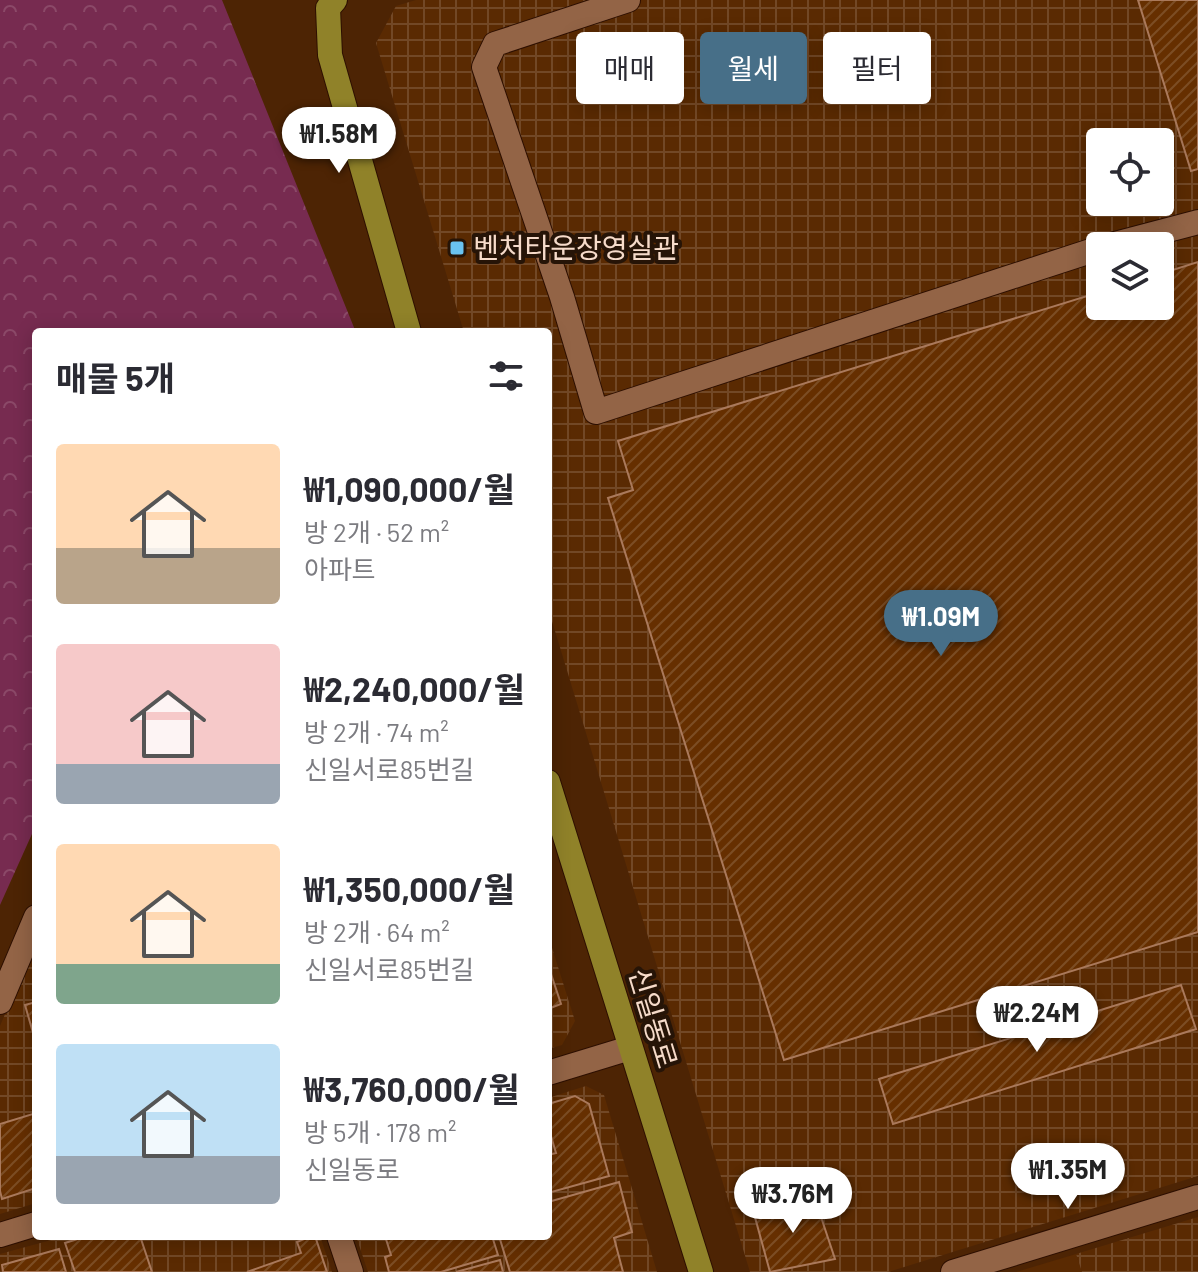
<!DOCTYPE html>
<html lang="ko">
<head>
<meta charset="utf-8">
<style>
	:root { --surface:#fff; --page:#f2f2f3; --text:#2b2b33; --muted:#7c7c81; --accent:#476f88 }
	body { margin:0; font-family:Barlow,"Noto Sans KR",sans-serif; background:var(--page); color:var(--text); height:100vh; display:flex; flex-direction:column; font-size:30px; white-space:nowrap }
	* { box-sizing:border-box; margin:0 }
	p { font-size:26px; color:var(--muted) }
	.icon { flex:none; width:44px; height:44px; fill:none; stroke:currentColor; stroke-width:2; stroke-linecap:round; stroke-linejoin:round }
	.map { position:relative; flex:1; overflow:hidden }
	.side { position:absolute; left:32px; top:328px; width:520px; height:912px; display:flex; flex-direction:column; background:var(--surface); border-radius:8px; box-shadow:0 4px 20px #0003 }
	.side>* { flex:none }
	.guide { position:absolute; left:576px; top:32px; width:502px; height:72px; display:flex; gap:16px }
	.buttons { position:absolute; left:1086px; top:128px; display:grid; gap:16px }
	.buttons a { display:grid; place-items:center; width:88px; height:88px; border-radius:8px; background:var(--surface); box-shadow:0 4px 20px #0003; font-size:40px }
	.price { position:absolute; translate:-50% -68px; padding:0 18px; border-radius:28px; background:#fff; color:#222; font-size:26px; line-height:52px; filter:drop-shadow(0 2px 4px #0008) }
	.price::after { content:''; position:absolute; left:50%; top:48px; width:24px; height:18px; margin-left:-12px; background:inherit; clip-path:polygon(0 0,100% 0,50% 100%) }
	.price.selected { background:var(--accent); color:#fff }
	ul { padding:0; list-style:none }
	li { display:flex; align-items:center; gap:24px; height:200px; padding:0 24px }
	li span { display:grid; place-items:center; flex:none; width:224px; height:160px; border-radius:8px; color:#555 }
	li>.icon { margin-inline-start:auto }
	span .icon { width:96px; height:96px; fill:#fffc; stroke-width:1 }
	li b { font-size:34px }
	h2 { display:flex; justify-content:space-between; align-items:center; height:96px; padding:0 24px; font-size:34px }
	.chip { padding:0 28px; border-radius:8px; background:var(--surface); box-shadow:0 4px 20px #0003; font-size:28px; line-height:72px }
	.chip.selected { background:var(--accent); color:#fff }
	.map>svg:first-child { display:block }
	.built { fill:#5a2a02 }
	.industrial { fill:url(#industrial-grid); fill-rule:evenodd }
	.forest { fill:url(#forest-crowns) }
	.building { fill:url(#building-hatch); stroke:#aa795b; stroke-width:2 }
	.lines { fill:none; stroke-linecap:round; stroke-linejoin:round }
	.minor-casing { stroke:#2d0f00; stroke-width:26 }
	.major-casing { stroke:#2d0f00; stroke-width:26 }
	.minor { stroke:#936446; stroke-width:24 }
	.major { stroke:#908229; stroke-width:24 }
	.poi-dot { fill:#6ac3f1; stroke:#261407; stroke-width:3 }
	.labels { text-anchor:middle; stroke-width:8; stroke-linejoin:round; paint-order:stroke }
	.poi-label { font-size:28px; fill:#f6dbca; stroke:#261407; text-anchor:start }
	.street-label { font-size:28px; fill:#f6dbca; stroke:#261407 }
</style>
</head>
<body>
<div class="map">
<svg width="1198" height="1272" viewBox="0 0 1198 1272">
	<defs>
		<pattern id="industrial-grid" width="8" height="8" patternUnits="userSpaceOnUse" patternTransform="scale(2)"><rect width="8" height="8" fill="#5a2a02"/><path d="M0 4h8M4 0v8" fill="none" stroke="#724826"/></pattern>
		<pattern id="forest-crowns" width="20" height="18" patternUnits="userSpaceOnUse" patternTransform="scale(2)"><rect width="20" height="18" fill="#772b50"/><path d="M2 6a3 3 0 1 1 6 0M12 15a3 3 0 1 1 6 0" fill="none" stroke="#8b4968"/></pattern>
		<pattern id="building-hatch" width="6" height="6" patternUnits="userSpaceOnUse" patternTransform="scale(2)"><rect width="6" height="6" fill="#662f00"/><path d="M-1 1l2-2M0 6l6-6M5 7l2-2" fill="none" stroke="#7c4d24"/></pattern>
	</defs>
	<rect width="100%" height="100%" fill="#4d2404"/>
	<path class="built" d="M1076 1254 1082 1272H1016Z"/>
	<g class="industrial">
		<path d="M416 0H1198V1176L888 1272H750L548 608V332H464L376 43 396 6ZM1100 142H1160V202H1100ZM1100 246H1160V306H1100Z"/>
		<path d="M548 935 575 1021 562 1045 548 1049Z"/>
		<path d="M36 941V1203L0 1214V1026Z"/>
		<path d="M586 1086 604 1095 657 1272H368L356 1236H548V1098Z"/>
		<path d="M1198 1217V1272H1082L1076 1254Z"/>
		<path d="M66 1236H320L332 1272H0V1254Z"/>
	</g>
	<path class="forest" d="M0 0H222L355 330 351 332H36V825L0 905Z"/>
	<g class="building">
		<path d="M1138 0H1198V169L1191 171Z"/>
		<path d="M1198 262V932L784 1060 608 498 633 490 618 441 1100 292V306H1160V274Z"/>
		<path d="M549 968 561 1004 548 1009V969Z"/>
		<path d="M1181 985 1196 1029 893 1124 879 1079Z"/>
		<path d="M36 1002V1043L25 1005Z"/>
		<path d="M575 1096 589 1104 609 1176 548 1193V1155L556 1153 548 1126V1104Z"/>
		<path d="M36 1113V1188L2 1199 0 1191V1124Z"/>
		<path d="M619 1182 632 1232 614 1238 623 1272H510L499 1236H548V1202Z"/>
		<path d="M814 1196 835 1259 770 1272 753 1210Z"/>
		<path d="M87 1236H140L152 1272H75L65 1243Z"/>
		<path d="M311 1236H315L327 1272H247L301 1253 297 1242Z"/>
		<path d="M385 1236H492L498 1255 441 1272H389L385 1257 391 1255Z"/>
		<path d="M59 1249 66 1272H3L2 1265Z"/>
		<path d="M500 1260 503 1272H456Z"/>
	</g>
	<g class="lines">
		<defs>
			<g id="minor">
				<path d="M628 0 495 44 484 67 562 297 596 412 1100 248"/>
				<path d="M1107 246 1198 222"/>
				<path d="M0 1002 36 917"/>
				<path d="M548 1073 630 1048"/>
				<path d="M0 1235 36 1224"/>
				<path d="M339 1236 351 1272"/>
				<path d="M953 1272 1198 1197"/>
			</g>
			<g id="major">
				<path d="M335 0 328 8 330 55 409 332"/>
				<path d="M548 782 701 1272"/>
			</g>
		</defs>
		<use href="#minor" class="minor-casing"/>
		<use href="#major" class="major-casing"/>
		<use href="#minor" class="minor"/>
		<use href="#major" class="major"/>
	</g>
	<rect class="poi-dot" x="449" y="240" width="16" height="16" rx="4"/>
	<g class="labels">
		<g class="poi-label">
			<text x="473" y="258">벤처타운장영실관</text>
		</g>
		<g class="street-label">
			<text transform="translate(653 1018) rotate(73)" y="10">신일동로</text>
		</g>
	</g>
</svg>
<div class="buttons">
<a><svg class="icon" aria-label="locate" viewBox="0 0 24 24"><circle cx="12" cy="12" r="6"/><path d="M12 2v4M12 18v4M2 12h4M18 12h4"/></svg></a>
<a><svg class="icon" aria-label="layers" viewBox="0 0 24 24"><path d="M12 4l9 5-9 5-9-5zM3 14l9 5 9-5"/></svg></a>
</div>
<b class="price" style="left:339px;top:175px">₩1.58M</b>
<b class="price selected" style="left:941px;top:658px">₩1.09M</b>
<b class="price" style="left:1037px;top:1054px">₩2.24M</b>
<b class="price" style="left:1068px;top:1211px">₩1.35M</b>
<b class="price" style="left:793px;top:1235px">₩3.76M</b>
<div class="guide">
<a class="chip">매매</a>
<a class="chip selected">월세</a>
<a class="chip">필터</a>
</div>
<section class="side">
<h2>매물 5개<svg class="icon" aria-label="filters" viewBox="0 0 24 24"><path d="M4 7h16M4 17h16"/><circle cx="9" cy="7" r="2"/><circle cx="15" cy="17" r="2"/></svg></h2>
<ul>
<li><span style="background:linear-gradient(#ffd9b3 65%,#b9a48a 0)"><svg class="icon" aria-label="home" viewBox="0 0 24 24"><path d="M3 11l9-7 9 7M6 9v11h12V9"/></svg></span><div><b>₩1,090,000/월</b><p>방 2개 · 52 m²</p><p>아파트</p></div></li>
<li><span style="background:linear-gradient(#f6c9c9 75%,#9aa5b1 0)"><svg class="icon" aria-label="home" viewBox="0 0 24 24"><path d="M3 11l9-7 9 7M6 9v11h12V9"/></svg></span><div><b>₩2,240,000/월</b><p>방 2개 · 74 m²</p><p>신일서로85번길</p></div></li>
<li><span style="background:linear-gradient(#ffd9b3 75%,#7fa58c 0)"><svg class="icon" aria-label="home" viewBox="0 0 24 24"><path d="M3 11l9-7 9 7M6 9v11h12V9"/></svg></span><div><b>₩1,350,000/월</b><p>방 2개 · 64 m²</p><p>신일서로85번길</p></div></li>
<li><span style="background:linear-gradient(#bfe0f5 70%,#9aa5b1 0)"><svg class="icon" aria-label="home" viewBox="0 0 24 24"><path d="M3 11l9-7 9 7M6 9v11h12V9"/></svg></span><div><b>₩3,760,000/월</b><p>방 5개 · 178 m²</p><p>신일동로</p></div></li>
</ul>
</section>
</div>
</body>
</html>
